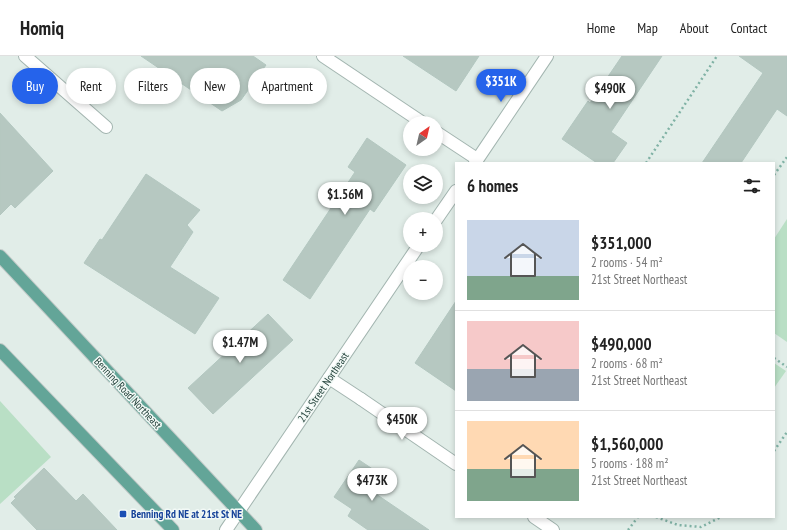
<!DOCTYPE html>
<html lang="en">
<head>
<meta charset="utf-8">
<style>
	:root { --surface:#fff; --page:#f2f2f2; --text:#222; --muted:#767676; --line:#e0e0e0; --accent:#2563eb }
	body { margin:0; font-family:"PT Sans Narrow",sans-serif; background:var(--page); color:var(--text); height:100vh; display:flex; flex-direction:column; font-size:15px; white-space:nowrap }
	* { box-sizing:border-box; margin:0 }
	p { font-size:13px; color:var(--muted) }
	.icon { flex:none; width:22px; height:22px; fill:none; stroke:currentColor; stroke-width:2; stroke-linecap:round; stroke-linejoin:round }
	.map { position:relative; flex:1; overflow:hidden }
	.side { position:absolute; left:455px; top:106px; width:320px; height:356px; display:flex; flex-direction:column; background:var(--surface); border-radius:0px; box-shadow:0 2px 6px #0003 }
	.side>* { flex:none }
	.guide { position:absolute; left:12px; top:12px; width:380px; height:36px; display:flex; gap:8px }
	.needle { width:26px; rotate:34deg }
	.tools { position:absolute; left:403px; top:60px; display:grid; gap:8px }
	.tools a { display:grid; place-items:center; width:40px; height:40px; border-radius:50%; background:var(--surface); box-shadow:0 2px 6px #0003; font-size:20px }
	.price { position:absolute; translate:-50% -34px; padding:0 9px; border-radius:14px; background:#fff; color:#222; font-size:13px; line-height:26px; filter:drop-shadow(0 1px 2px #0008) }
	.price::after { content:''; position:absolute; left:50%; top:24px; width:12px; height:9px; margin-left:-6px; background:inherit; clip-path:polygon(0 0,100% 0,50% 100%) }
	.price.active { background:var(--accent); color:#fff }
	ul { padding:0; list-style:none }
	li { display:flex; align-items:center; gap:12px; height:100px; padding:0 12px }
	li+li { border-top:1px solid var(--line) }
	li span { display:grid; place-items:center; flex:none; width:112px; height:80px; border-radius:0px; color:#555 }
	li>.icon { margin-inline-start:auto }
	span .icon { width:48px; height:48px; fill:#fffc; stroke-width:1 }
	li b { font-size:17px }
	h2 { display:flex; justify-content:space-between; align-items:center; height:48px; padding:0 12px; font-size:17px }
	.tag { padding:0 14px; border-radius:18px; background:var(--surface); box-shadow:0 2px 6px #0003; font-size:14px; line-height:36px }
	.tag.active { background:var(--accent); color:#fff }
	header { display:flex; align-items:center; gap:24px; box-sizing:border-box; height:56px; padding:0 20px; background:var(--surface); border-bottom:1px solid var(--line) }
	header strong { font-size:19px }
	nav { display:flex; gap:22px; margin-inline-start:auto; font-size:14px }
	.map>svg:first-child { display:block }
	.green { fill:#b9dfc5 }
	.building { fill:#b6c8c1; stroke:#b3c7c0 }
	.lines { fill:none; stroke-linecap:round; stroke-linejoin:round }
	.service-casing { stroke:#a3b5b0; stroke-width:14 }
	.minor-casing { stroke:#a3b5b0; stroke-width:14 }
	.primary-casing { stroke:#c1c9c7; stroke-width:14 }
	.path { stroke:#80b2a5; stroke-width:2.5; stroke-dasharray:2 3; stroke-linecap:butt }
	.service { stroke:#fff; stroke-width:12 }
	.minor { stroke:#fff; stroke-width:12 }
	.primary { stroke:#63a598; stroke-width:12 }
	.transit-dot { fill:#1a4fb4; stroke:#f2f9f6; stroke-width:1.5 }
	.labels { text-anchor:middle; stroke-width:3; stroke-linejoin:round; paint-order:stroke }
	.street-label { font-size:11px; fill:#203f38; stroke:#f2f9f6 }
	.transit-label { font-size:11px; font-weight:bold; fill:#164399; stroke:#f2f9f6; text-anchor:start }
</style>
</head>
<body>
<header>
<strong>Homiq</strong>
<nav><a>Home</a><a>Map</a><a>About</a><a>Contact</a></nav>
</header>
<div class="map">
<svg width="787" height="474" viewBox="0 0 787 474">
	<rect width="100%" height="100%" fill="#e1ede8"/>
	<g class="green">
		<path d="M787 163V286L774 277V183Z"/>
		<path d="M774 307 786 315 774 332Z"/>
		<path d="M0 345 51 401 0 448Z"/>
	</g>
	<g class="building">
		<path d="M141 0H253L266 9 241 44 222 55Z"/>
		<path d="M403 0H479L456 35Z"/>
		<path d="M622 0H662L611 76 627 87 613 107H597L562 83 588 45 590 47Z"/>
		<path d="M739 0H787V60L777 53 741 107H702L763 17Z"/>
		<path d="M0 57 53 115 15 152 11 148 0 159Z"/>
		<path d="M367 82 406 109 374 156 370 153 310 243 283 224 355 116 348 111Z"/>
		<path d="M146 118 200 154 187 169 193 176 170 211 219 242 195 278 84 207 100 183 102 184Z"/>
		<path d="M456 245V335L415 307Z"/>
		<path d="M268 258 293 284 213 358 188 332Z"/>
		<path d="M359 404 386 422 376 438 429 474H368L348 460 352 453 334 441Z"/>
		<path d="M44 412 76 445 83 438 117 474H37L11 447 16 442 14 441Z"/>
	</g>
	<g class="lines">
		<defs>
			<g id="service">
				<path d="M25 0 106 71"/>
				<path d="M329 322 361 343"/>
			</g>
			<g id="minor">
				<path d="M323 0 423 67"/>
				<path d="M436 76 477 103"/>
				<path d="M475 107 547 0"/>
				<path d="M436 164 456 135"/>
				<path d="M361 343 456 408"/>
				<path d="M534 461 553 474"/>
				<path d="M226 474 419 189"/>
			</g>
			<g id="primary">
				<path d="M0 200 256 474"/>
				<path d="M0 294 173 474"/>
			</g>
		</defs>
		<use href="#service" class="service-casing"/>
		<use href="#minor" class="minor-casing"/>
		<use href="#primary" class="primary-casing"/>
		<g class="path">
			<path d="M646 107 717 0"/>
			<path d="M774 119 787 101"/>
			<path d="M774 302 787 311"/>
			<path d="M774 395 787 376"/>
			<path d="M656 461 678 469 701 471 721 461"/>
			<path d="M628 474 638 461"/>
		</g>
		<use href="#service" class="service"/>
		<use href="#minor" class="minor"/>
		<use href="#primary" class="primary"/>
	</g>
	<rect class="transit-dot" x="119" y="454" width="8" height="8" rx="2"/>
	<g class="labels">
		<g class="street-label">
			<text transform="translate(323 331) rotate(-56)" y="4">21st Street Northeast</text>
			<text transform="translate(128 337) rotate(47)" y="4">Benning Road Northeast</text>
		</g>
		<g class="transit-label">
			<text x="131" y="462">Benning Rd NE at 21st St NE</text>
		</g>
	</g>
</svg>
<div class="tools">
<a><svg class="needle" viewBox="-14 -14 28 28"><path d="M0-13l5 13h-10z" fill="#e53935"/><path d="M0 13l5-13h-10z" fill="#767676"/></svg></a>
<a><svg class="icon" aria-label="layers" viewBox="0 0 24 24"><path d="M12 4l9 5-9 5-9-5zM3 14l9 5 9-5"/></svg></a>
<a>+</a>
<a>−</a>
</div>
<b class="price active" style="left:501px;top:47px">$351K</b>
<b class="price" style="left:610px;top:54px">$490K</b>
<b class="price" style="left:345px;top:160px">$1.56M</b>
<b class="price" style="left:240px;top:308px">$1.47M</b>
<b class="price" style="left:402px;top:385px">$450K</b>
<b class="price" style="left:372px;top:446px">$473K</b>
<div class="guide">
<a class="tag active">Buy</a>
<a class="tag">Rent</a>
<a class="tag">Filters</a>
<a class="tag">New</a>
<a class="tag">Apartment</a>
</div>
<section class="side">
<h2>6 homes<svg class="icon" aria-label="filters" viewBox="0 0 24 24"><path d="M4 7h16M4 17h16"/><circle cx="9" cy="7" r="2"/><circle cx="15" cy="17" r="2"/></svg></h2>
<ul>
<li><span style="background:linear-gradient(#c9d6e8 70%,#7fa58c 0)"><svg class="icon" aria-label="home" viewBox="0 0 24 24"><path d="M3 11l9-7 9 7M6 9v11h12V9"/></svg></span><div><b>$351,000</b><p>2 rooms · 54 m²</p><p>21st Street Northeast</p></div></li>
<li><span style="background:linear-gradient(#f6c9c9 60%,#9aa5b1 0)"><svg class="icon" aria-label="home" viewBox="0 0 24 24"><path d="M3 11l9-7 9 7M6 9v11h12V9"/></svg></span><div><b>$490,000</b><p>2 rooms · 68 m²</p><p>21st Street Northeast</p></div></li>
<li><span style="background:linear-gradient(#ffd9b3 60%,#7fa58c 0)"><svg class="icon" aria-label="home" viewBox="0 0 24 24"><path d="M3 11l9-7 9 7M6 9v11h12V9"/></svg></span><div><b>$1,560,000</b><p>5 rooms · 188 m²</p><p>21st Street Northeast</p></div></li>
</ul>
</section>
</div>
</body>
</html>
